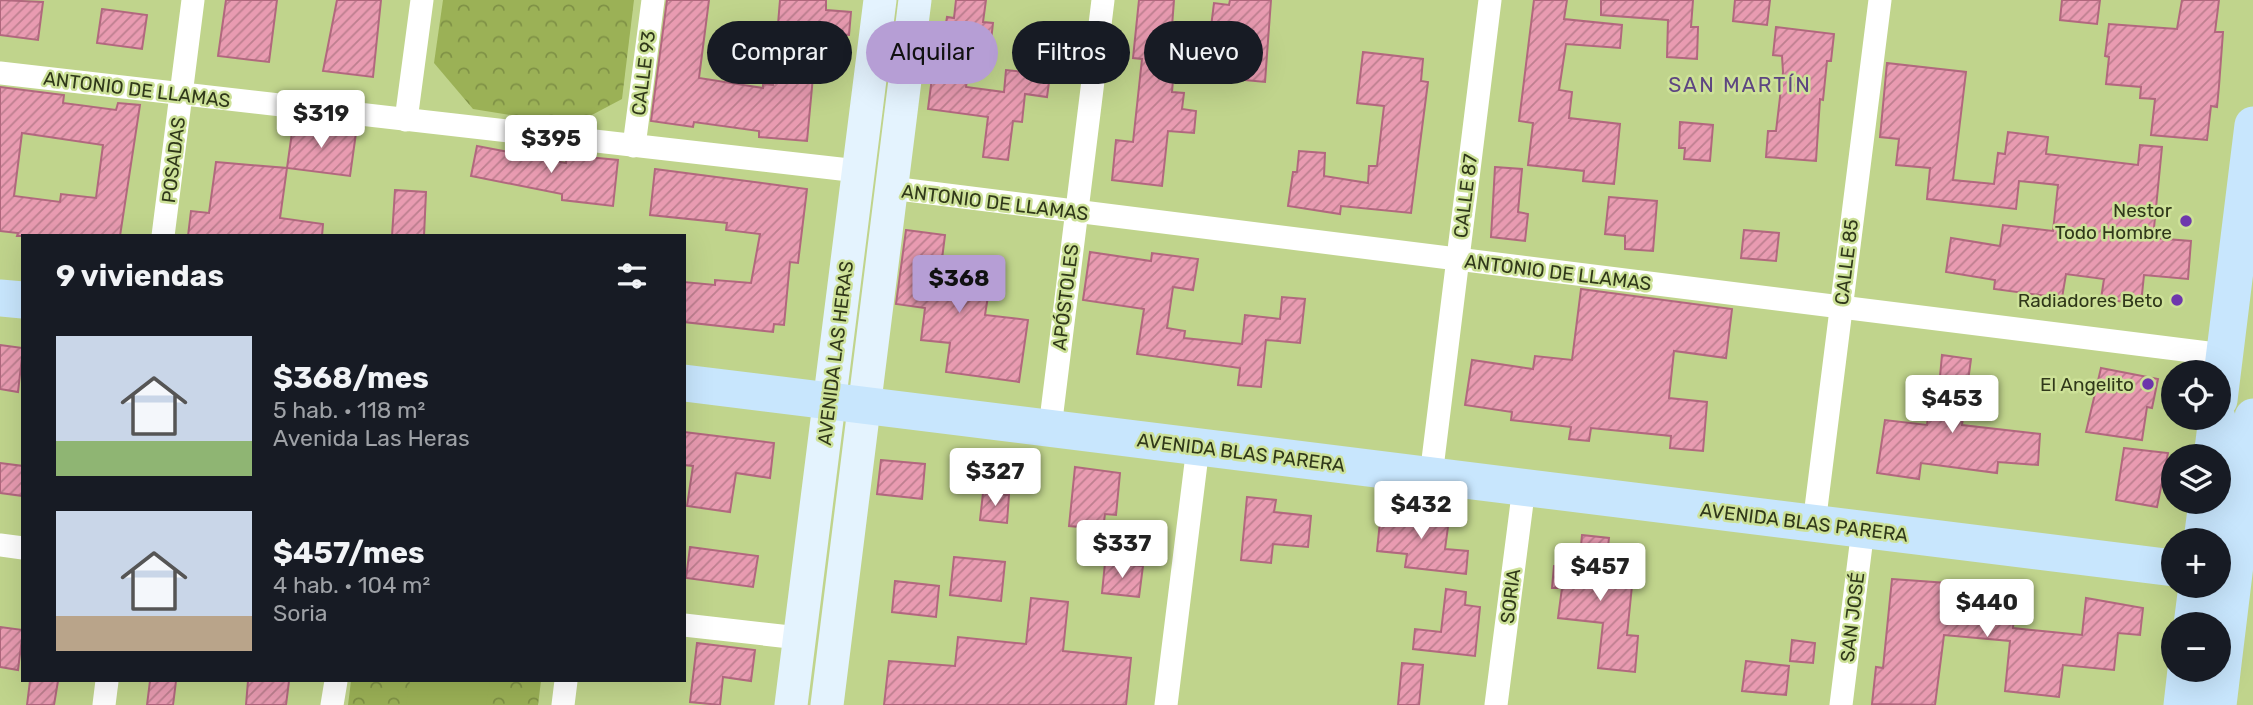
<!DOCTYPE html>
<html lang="es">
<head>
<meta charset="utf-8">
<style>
	:root { --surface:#171b24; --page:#20242c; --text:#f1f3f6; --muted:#9ea1a6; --accent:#b69ed5 }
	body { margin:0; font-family:Rubik,sans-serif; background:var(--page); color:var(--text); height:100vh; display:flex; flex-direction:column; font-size:26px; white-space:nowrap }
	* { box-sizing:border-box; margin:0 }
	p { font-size:23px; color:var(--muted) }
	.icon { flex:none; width:38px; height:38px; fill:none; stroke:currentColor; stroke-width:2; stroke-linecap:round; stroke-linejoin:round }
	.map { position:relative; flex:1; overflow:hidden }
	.drawer { position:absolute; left:21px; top:234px; width:665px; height:448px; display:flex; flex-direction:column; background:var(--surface); border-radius:0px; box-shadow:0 7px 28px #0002 }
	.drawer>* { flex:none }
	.top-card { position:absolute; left:707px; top:21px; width:665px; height:63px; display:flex; gap:14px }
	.fabs { position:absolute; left:2161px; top:360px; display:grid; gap:14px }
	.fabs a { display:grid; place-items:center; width:70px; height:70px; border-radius:50%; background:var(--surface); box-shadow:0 7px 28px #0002; font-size:35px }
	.price { position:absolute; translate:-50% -60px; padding:0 16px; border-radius:7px; background:#fff; color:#222; font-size:23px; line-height:46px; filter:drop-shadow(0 2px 4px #0008) }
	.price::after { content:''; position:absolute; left:50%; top:42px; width:21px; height:16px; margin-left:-10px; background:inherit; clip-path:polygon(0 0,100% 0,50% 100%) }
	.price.on { background:var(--accent); color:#111 }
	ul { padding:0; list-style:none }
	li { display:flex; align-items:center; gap:21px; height:175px; padding:0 35px }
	li span { display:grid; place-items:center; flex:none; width:196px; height:140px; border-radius:0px; color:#555 }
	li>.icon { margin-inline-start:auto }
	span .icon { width:84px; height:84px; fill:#fffc; stroke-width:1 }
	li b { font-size:30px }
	h2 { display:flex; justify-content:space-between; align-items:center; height:84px; padding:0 35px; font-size:30px }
	.chip { padding:0 24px; border-radius:32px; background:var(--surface); box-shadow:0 7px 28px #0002; font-size:24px; line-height:63px }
	.chip.on { background:var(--accent); color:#111 }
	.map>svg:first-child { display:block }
	.park { fill:url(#park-crowns) }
	.pitch { fill:#9bb156 }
	.building { fill:url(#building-hatch); stroke:#b1687e; stroke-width:2; fill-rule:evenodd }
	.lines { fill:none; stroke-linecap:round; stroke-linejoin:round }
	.minor { stroke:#fff; stroke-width:23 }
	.secondary { stroke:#e4f3fe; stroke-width:33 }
	.primary { stroke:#c8e6fd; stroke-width:37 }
	.poi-dot { fill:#6e37ad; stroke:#cde198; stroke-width:2.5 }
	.labels { text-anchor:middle; stroke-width:5; stroke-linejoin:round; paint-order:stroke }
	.street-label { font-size:19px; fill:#30381a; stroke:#cde198 }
	.poi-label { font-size:19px; fill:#30381a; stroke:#cde198; text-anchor:end }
	.neighbourhood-label { font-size:21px; letter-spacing:2px; fill:#5d4581; stroke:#cde198 }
</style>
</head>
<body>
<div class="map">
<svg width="2253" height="705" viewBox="0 0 2253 705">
	<defs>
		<pattern id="park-crowns" width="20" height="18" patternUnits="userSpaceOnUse" patternTransform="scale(1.75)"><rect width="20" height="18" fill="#9bb156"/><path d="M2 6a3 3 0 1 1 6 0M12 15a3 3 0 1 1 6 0" fill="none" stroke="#7f9146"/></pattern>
		<pattern id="building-hatch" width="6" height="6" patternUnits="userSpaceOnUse" patternTransform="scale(1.75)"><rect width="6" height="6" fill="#e99bb1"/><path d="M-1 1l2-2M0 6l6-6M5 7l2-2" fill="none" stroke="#bd7f8f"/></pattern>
	</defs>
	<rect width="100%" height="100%" fill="#c0d48c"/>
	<g class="park">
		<path d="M443 0H634L622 99 573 125 473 109 434 63Z"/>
		<path d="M351 681H541L538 705H348Z"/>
	</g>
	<path class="pitch" d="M410 681H490L486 705H406Z"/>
	<g class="building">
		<path d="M0 0 43 2 38 40 0 35Z"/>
		<path d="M226 0H277L269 62 218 56Z"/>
		<path d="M337 0H381L373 77 323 71Z"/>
		<path d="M667 0H709L699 78 763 88V84L773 85 780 0H826V10L851 12 849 35 822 33 819 67 814 66 807 141 759 137V131L694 122 693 127 651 121Z"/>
		<path d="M956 0H986L983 22 993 23 990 50 971 48 966 87 1004 92 1006 70 1050 75 1047 97 1025 94 1022 122 1013 121 1008 160 983 157 988 117 928 109 935 54 941 55 947 17 954 18Z"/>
		<path d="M1139 0H1174L1168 79 1173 80 1172 92 1184 93 1182 109 1196 111 1194 133 1168 131 1162 186 1112 180 1116 140 1133 142 1142 59 1133 58Z"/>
		<path d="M1230 0H1271L1265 82 1224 78 1229 29 1211 27 1214 3 1229 5Z"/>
		<path d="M1534 0H1567L1564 19 1622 25 1620 48 1566 44 1559 90 1572 92 1569 118 1620 124 1614 184 1583 181 1584 171 1528 165 1533 123 1519 121Z"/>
		<path d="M1601 0H1693L1691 27H1698L1697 59 1667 57 1668 20 1601 15Z"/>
		<path d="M1735 0H1770L1767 25 1733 21Z"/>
		<path d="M2062 0H2100L2097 24 2060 20Z"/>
		<path d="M2182 0H2219L2215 32H2223L2219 86 2217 107 2211 106 2207 140 2151 135 2155 99 2140 98 2141 87 2106 84 2109 57 2105 56 2109 24 2177 29Z"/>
		<path d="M102 9 147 15 142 49 97 43Z"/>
		<path d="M1776 27 1834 34 1831 61H1827L1823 100 1820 99 1816 161 1766 157 1768 131H1776L1783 72 1782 56 1773 55Z"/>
		<path d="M1363 52 1423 59 1421 81 1428 82 1411 213 1341 206 1340 214 1288 206 1293 172H1297L1299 151 1325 153 1324 176 1368 183 1369 166H1377L1384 106 1357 103Z"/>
		<path d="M1887 63 1966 72 1953 180 1994 184 1998 153 2005 154 2008 132 2048 137 2046 154 2138 165 2140 145 2162 147 2153 238 2191 241 2188 279 2144 275 2141 304 2101 299 2104 279 2066 274 2062 298 1994 289 1995 280 1946 272 1951 238 2000 246 2003 225 2053 231 2058 185 2019 181 2016 209 1927 199 1930 168 1896 165 1899 139 1880 137Z"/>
		<path d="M0 87 64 95 63 103 116 110 118 103 140 105 120 236H17L18 233 0 231ZM22 133 103 145 96 198 61 194 60 202 14 196Z"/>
		<path d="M1680 122 1713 125 1710 161 1684 159 1685 148H1679Z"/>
		<path d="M293 125 356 133 350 176 287 168Z"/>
		<path d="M477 146 566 163 567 155 618 160 613 206 562 200V194L471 176Z"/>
		<path d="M216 162 287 168 280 218 323 224 322 236H188L191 211 209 213Z"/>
		<path d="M1495 167 1522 169 1518 212 1528 214 1525 241 1491 237Z"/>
		<path d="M655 169 807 189 798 263 790 262 784 325 774 324 773 332 684 322V282L715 285V280L751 283 760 234 726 230 727 223 650 215Z"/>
		<path d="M395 190 426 192 424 236H392Z"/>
		<path d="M1609 197 1657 201 1653 251 1625 249V236L1605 234Z"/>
		<path d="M906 230 945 235 939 283 989 290 985 315 1028 320 1019 382 946 372 950 343 921 340 925 308 896 304Z"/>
		<path d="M1744 230 1779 233 1776 261 1741 258Z"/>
		<path d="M1090 252 1151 261 1152 253 1198 259 1193 290 1173 287 1167 328 1185 331 1184 338 1242 344 1245 315 1280 319 1282 297 1305 299 1300 343 1266 340 1261 387 1238 385 1240 368 1137 354 1144 309 1083 300Z"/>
		<path d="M1581 289 1732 309 1726 358 1674 351 1669 398 1707 402 1703 451 1670 448 1671 436 1591 428 1589 441 1569 439 1571 427 1511 420 1512 412 1465 405 1472 360 1533 369 1535 356 1572 360Z"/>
		<path d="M0 345 23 348 18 392 0 389Z"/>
		<path d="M1942 355 1971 359 1962 425 2040 434 2038 465 1998 462 1997 473 1921 463 1919 479 1877 473 1885 420 1927 425 1930 397 1938 398Z"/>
		<path d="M2101 368 2158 379 2152 408 2147 407 2142 440 2086 432Z"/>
		<path d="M684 432 774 443 770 478 736 473 730 512 687 506 693 466 684 465Z"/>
		<path d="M2124 448 2168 453 2157 507 2116 500Z"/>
		<path d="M881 460 925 464 922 499 877 494Z"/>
		<path d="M0 463 23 466V496L0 493Z"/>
		<path d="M1075 467 1120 473 1116 515 1105 514 1103 529 1069 526Z"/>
		<path d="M983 493 1009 495 1007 523 980 520Z"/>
		<path d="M1247 497 1276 500 1274 512 1311 516 1308 547 1273 544 1271 563 1241 560Z"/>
		<path d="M1420 510 1450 512 1445 549 1468 551 1466 574 1405 567 1407 554 1377 551 1381 512 1419 517Z"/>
		<path d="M1582 535 1609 538 1605 573 1633 576 1627 635 1638 636 1635 672 1598 668 1603 623 1558 618 1562 588H1552L1554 566 1579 568Z"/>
		<path d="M690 547 758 556 753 587 686 578Z"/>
		<path d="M954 557 1005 562 1001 601 950 595Z"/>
		<path d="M1105 563 1143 566 1139 597 1102 593Z"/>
		<path d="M1892 579 2017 588 2013 628 2082 635 2086 598 2143 608 2140 635 2118 633 2114 670 2063 665 2059 697 2005 691 2010 641 1944 635 1935 705 1872 704 1876 667 1883 668Z"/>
		<path d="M895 581 939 586 936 617 892 612Z"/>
		<path d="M1446 589 1466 592 1465 605 1480 607 1475 656 1413 649 1415 629 1441 632Z"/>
		<path d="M1031 598 1068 602 1063 651 1131 658 1126 705H884L889 661 955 666 958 637 1026 644Z"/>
		<path d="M0 627 23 630 18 670 0 667Z"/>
		<path d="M1792 640 1815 643 1813 663 1790 661Z"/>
		<path d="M697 643 755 650 751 681 723 677 720 705 690 702Z"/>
		<path d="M1746 661 1789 666 1786 695 1742 691Z"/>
		<path d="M1402 663 1423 665 1419 705H1398Z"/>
		<path d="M30 681H58L54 705H27Z"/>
		<path d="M150 681H176L173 705H147Z"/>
		<path d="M248 681H289L286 705H246Z"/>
	</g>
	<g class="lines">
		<g class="minor">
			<path d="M0 73 858 171"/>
			<path d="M406 120 422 0"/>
			<path d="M634 146 653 0"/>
			<path d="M891 188 2224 355"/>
			<path d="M163 236 193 0"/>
			<path d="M1050 428 1103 0"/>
			<path d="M1431 476 1490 0"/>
			<path d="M1814 524 1880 0"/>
			<path d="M0 545 23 548"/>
			<path d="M684 625 799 638"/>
			<path d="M104 705 107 681"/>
			<path d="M332 705 336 681"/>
			<path d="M563 705 566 681"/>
			<path d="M1166 705 1198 447"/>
			<path d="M1496 705 1524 487"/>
			<path d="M1841 705 1863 529"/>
		</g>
		<g class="secondary">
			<path d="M791 705 880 0"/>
			<path d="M827 705 915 0"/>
		</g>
		<g class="primary">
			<path d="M0 298 23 300"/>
			<path d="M684 383 2174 568"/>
			<path d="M2219 400 2253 125"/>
			<path d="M2212 457 2217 418"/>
			<path d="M2202 541 2207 502"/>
			<path d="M2192 625 2197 586"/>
			<path d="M2182 705 2186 670"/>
			<path d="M2218 705 2253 417"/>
		</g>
	</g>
	<g class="poi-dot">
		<circle cx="2186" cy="221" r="7"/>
		<circle cx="2177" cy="300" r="7"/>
		<circle cx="2148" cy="384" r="7"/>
	</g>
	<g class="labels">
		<g class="street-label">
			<text transform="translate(643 73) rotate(-83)" y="7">CALLE 93</text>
			<text transform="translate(137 89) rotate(7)" y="7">ANTONIO DE LLAMAS</text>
			<text transform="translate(173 160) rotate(-83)" y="7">POSADAS</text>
			<text transform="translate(1465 196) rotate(-83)" y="7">CALLE 87</text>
			<text transform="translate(995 202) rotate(7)" y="7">ANTONIO DE LLAMAS</text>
			<text transform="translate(1846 262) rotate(-83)" y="7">CALLE 85</text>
			<text transform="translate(1558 272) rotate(7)" y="7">ANTONIO DE LLAMAS</text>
			<text transform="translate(1065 297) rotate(-83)" y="7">APÓSTOLES</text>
			<text transform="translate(835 353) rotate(-83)" y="7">AVENIDA LAS HERAS</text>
			<text transform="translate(1241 452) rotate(7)" y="7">AVENIDA BLAS PARERA</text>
			<text transform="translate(1804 522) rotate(7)" y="7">AVENIDA BLAS PARERA</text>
			<text transform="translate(1510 596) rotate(-83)" y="7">SORIA</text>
			<text transform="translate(1852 617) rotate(-83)" y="7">SAN JOSÉ</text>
		</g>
		<g class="poi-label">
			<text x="2172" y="217">Nestor<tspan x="2172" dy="22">Todo Hombre</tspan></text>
			<text x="2163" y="307">Radiadores Beto</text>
			<text x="2134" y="391">El Angelito</text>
		</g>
		<g class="neighbourhood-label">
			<text x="1740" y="92">SAN MARTÍN</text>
		</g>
	</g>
</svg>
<div class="fabs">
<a><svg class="icon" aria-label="locate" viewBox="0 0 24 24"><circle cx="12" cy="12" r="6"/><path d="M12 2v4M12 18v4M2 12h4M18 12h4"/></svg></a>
<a><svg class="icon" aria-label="layers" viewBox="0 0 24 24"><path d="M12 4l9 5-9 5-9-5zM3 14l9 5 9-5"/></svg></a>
<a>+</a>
<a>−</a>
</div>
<b class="price" style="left:321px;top:150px">$319</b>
<b class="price" style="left:551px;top:175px">$395</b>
<b class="price on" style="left:959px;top:315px">$368</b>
<b class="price" style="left:1952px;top:435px">$453</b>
<b class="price" style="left:995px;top:508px">$327</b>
<b class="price" style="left:1421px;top:541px">$432</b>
<b class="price" style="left:1122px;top:580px">$337</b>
<b class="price" style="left:1600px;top:603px">$457</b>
<b class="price" style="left:1987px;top:639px">$440</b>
<div class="top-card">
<a class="chip">Comprar</a>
<a class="chip on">Alquilar</a>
<a class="chip">Filtros</a>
<a class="chip">Nuevo</a>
</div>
<section class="drawer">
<h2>9 viviendas<svg class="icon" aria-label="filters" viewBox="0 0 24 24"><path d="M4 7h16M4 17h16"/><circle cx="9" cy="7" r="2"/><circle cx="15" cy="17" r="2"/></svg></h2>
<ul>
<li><span style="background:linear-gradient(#c9d6e8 75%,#8fb573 0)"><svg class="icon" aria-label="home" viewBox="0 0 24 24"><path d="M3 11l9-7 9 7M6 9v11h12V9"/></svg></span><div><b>$368/mes</b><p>5 hab. · 118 m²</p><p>Avenida Las Heras</p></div></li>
<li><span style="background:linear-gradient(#c9d6e8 75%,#b9a48a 0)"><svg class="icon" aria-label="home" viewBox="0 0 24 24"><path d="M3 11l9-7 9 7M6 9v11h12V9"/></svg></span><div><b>$457/mes</b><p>4 hab. · 104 m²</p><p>Soria</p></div></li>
</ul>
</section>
</div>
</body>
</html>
